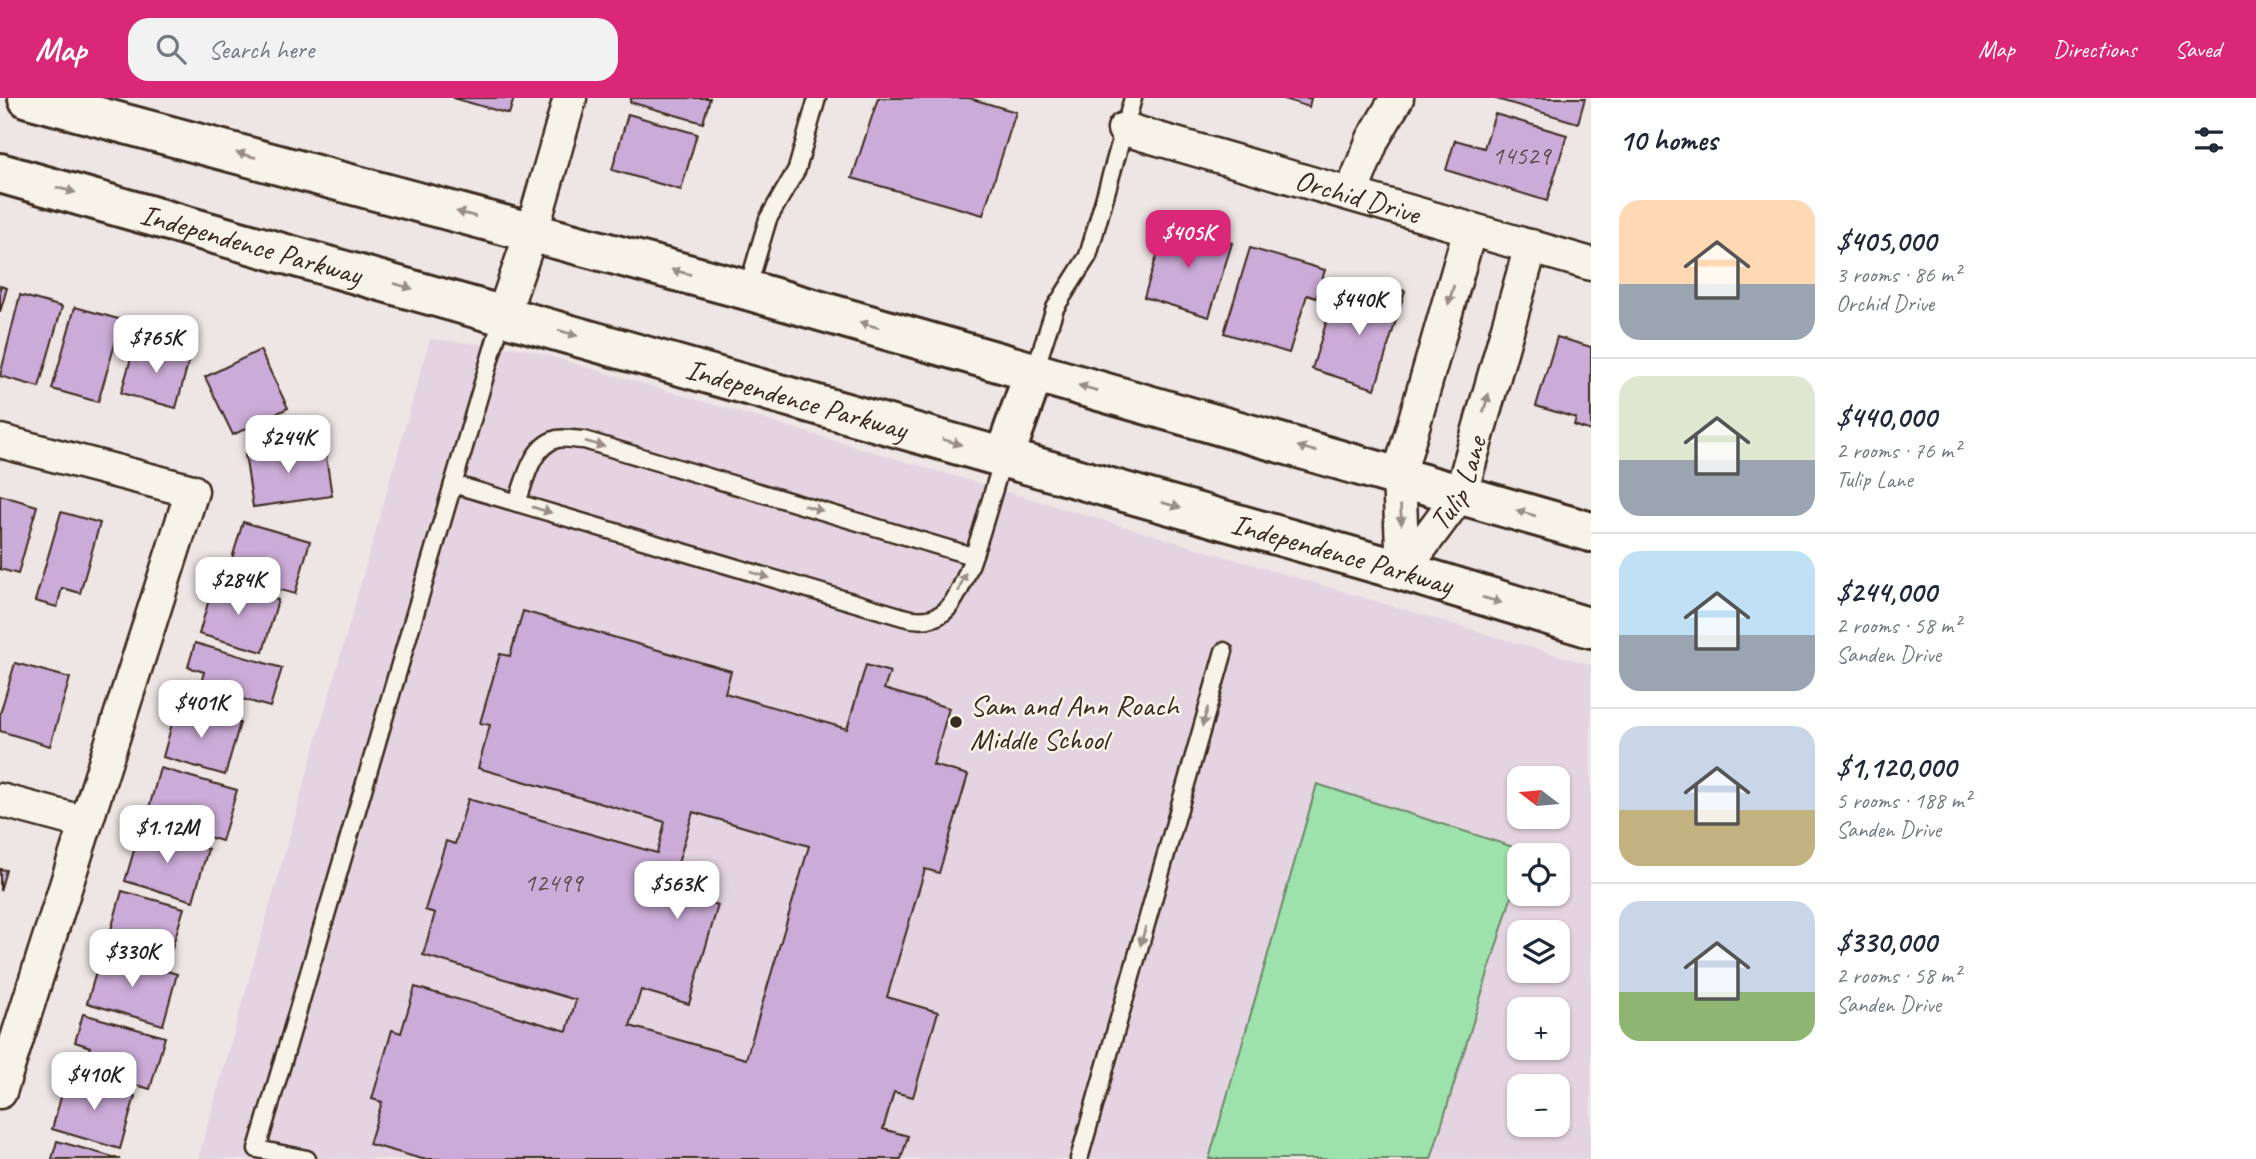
<!DOCTYPE html>
<html lang="en">
<head>
<meta charset="utf-8">
<style>
	:root { --surface:#fff; --page:#f2f2f3; --text:#1f2937; --muted:#747a83; --line:#e0e1e3; --accent:#db2777 }
	body { margin:0; font-family:Caveat,sans-serif; background:var(--page); color:var(--text); height:100vh; display:flex; flex-direction:column; font-size:26px; white-space:nowrap }
	* { box-sizing:border-box; margin:0 }
	p { font-size:23px; color:var(--muted) }
	.icon { flex:none; width:38px; height:38px; fill:none; stroke:currentColor; stroke-width:2; stroke-linecap:round; stroke-linejoin:round }
	.map { position:relative; flex:1; overflow:hidden }
	.drawer { display:flex; flex-direction:column; background:var(--surface); width:665px }
	.drawer>* { flex:none }
	.needle { width:46px; rotate:286deg }
	.fabs { position:absolute; left:1507px; top:668px; display:grid; gap:14px }
	.fabs a { display:grid; place-items:center; width:63px; height:63px; border-radius:14px; background:var(--surface); box-shadow:0 2px 5px #0004; font-size:35px }
	.price { position:absolute; translate:-50% -60px; padding:0 16px; border-radius:14px; background:#fff; color:#222; font-size:23px; line-height:46px; filter:drop-shadow(0 2px 4px #0008) }
	.price::after { content:''; position:absolute; left:50%; top:42px; width:21px; height:16px; margin-left:-10px; background:inherit; clip-path:polygon(0 0,100% 0,50% 100%) }
	.price.active { background:var(--accent); color:#fff }
	ul { padding:0; list-style:none }
	li { display:flex; align-items:center; gap:21px; height:175px; padding:0 28px }
	li+li { border-top:2px solid var(--line) }
	li span { display:grid; place-items:center; flex:none; width:196px; height:140px; border-radius:21px; color:#555 }
	li>.icon { margin-inline-start:auto }
	span .icon { width:84px; height:84px; fill:#fffc; stroke-width:1 }
	li b { font-size:30px }
	h2 { display:flex; justify-content:space-between; align-items:center; height:84px; padding:0 28px; font-size:30px }
	header { display:flex; align-items:center; gap:42px; box-sizing:border-box; height:98px; padding:0 35px; background:var(--accent); color:#fff }
	header strong { font-size:33px }
	nav { display:flex; gap:38px; margin-inline-start:auto; font-size:24px }
	.search { width:490px; height:63px; background:var(--page); display:flex; align-items:center; gap:18px; box-sizing:border-box; padding:0 24px; border-radius:21px; color:var(--muted); font-size:26px }
	main { display:flex; flex:1; min-height:0 }
	.map>svg:first-child { display:block }
	.built { fill:#e4d4e1; fill-rule:evenodd }
	.green { fill:#9de1ad; stroke:#6c8666; stroke-width:2 }
	.building { fill:#cbabd7; stroke:#3b2a1e; stroke-width:2; fill-rule:evenodd }
	.lines { fill:none; stroke-linecap:round; stroke-linejoin:round }
	.lane-casing { stroke:#3b2a1e; stroke-width:21 }
	.street-casing { stroke:#3b2a1e; stroke-width:37 }
	.secondary-casing { stroke:#3b2a1e; stroke-width:44 }
	.lane { stroke:#f7f3e8; stroke-width:16 }
	.street { stroke:#f7f3e8; stroke-width:32 }
	.secondary { stroke:#f7f3e8; stroke-width:38 }
	.oneway { fill:#998e83 }
	.poi-dot { fill:#3b2a1e; stroke:#f7f3e8; stroke-width:2.5 }
	.labels { text-anchor:middle; stroke-width:5; stroke-linejoin:round; paint-order:stroke }
	.number-label { font-size:26px; fill:#5f4a4c }
	.street-label { font-size:30px; fill:#3b2a1e; stroke:#f7f3e8 }
	.poi-label { font-size:30px; fill:#3b2a1e; stroke:#f7f3e8; text-anchor:start }
</style>
</head>
<body>
<header>
<strong>Map</strong>
<div class="search"><svg class="icon" aria-label="search" viewBox="0 0 24 24"><circle cx="10" cy="10" r="6"/><path d="M15 15l6 6"/></svg>Search here</div>
<nav><a>Map</a><a>Directions</a><a>Saved</a></nav>
</header>
<main>
<div class="map">
<svg width="1591" height="1061" viewBox="0 0 1591 1061">
	<rect width="100%" height="100%" fill="#eee5e5"/>
	<filter id="ink" filterUnits="userSpaceOnUse"><feTurbulence type="fractalNoise" baseFrequency=".0143" numOctaves="2"/><feDisplacementMap in="SourceGraphic" scale="14" xChannelSelector="R" yChannelSelector="G"/><feConvolveMatrix kernelMatrix="1 2 1 2 8 2 1 2 1" color-interpolation-filters="sRGB"/></filter>
	<g filter="url(#ink)">
		<path class="built" d="M430 241 526 251 1591 567V1061H198ZM1519 681H1558V719H1519ZM1519 758H1558V796H1519ZM1519 835H1558V873H1519ZM1519 912H1558V950H1519ZM1519 989H1558V1027H1519Z"/>
		<path class="green" d="M1317 686 1526 753 1524 758H1519V774L1431 1061H1209Z"/>
		<g class="building">
			<path d="M453 0H514L509 16Z"/>
			<path d="M631 0H710L703 25 630 4Z"/>
			<path d="M878 0H969L1016 14 983 117 852 80Z"/>
			<path d="M1281 0H1311L1309 9Z"/>
			<path d="M1493 0H1585L1578 25Z"/>
			<path d="M628 16 697 36 681 92 612 72Z"/>
			<path d="M1495 16 1567 37 1547 103 1446 72 1455 42 1484 50Z"/>
			<path d="M1167 125 1232 145 1209 219 1144 199Z"/>
			<path d="M1250 150 1325 172 1316 200 1307 197 1289 255 1224 235Z"/>
			<path d="M1375 184 1405 193 1375 291 1312 271 1334 199 1367 210Z"/>
			<path d="M0 188 7 190 0 214Z"/>
			<path d="M20 197 62 209 39 289 0 278Z"/>
			<path d="M75 209 122 222 98 304 52 291Z"/>
			<path d="M1557 239 1591 249V333L1574 327 1576 320 1536 308Z"/>
			<path d="M136 243 190 258 176 310 121 295Z"/>
			<path d="M260 252 288 310 233 337 205 279Z"/>
			<path d="M324 345 332 398 253 409 245 356Z"/>
			<path d="M0 397 37 408 18 476 0 471Z"/>
			<path d="M61 414 100 425 80 495 62 490 57 509 35 503Z"/>
			<path d="M243 424 310 443 295 496 227 477Z"/>
			<path d="M214 484 278 502 263 554 199 536Z"/>
			<path d="M523 513 731 573 725 595 847 631 866 567 890 574 884 591 949 610 933 667 968 677 939 775 925 771 887 899 938 914 913 999 894 994 883 1031 908 1038 901 1061H422L369 1046 382 1004 372 1001 392 932 401 935 415 889 567 933 576 902 423 857 435 815 425 812 446 743 455 746 468 701 657 755 665 724 478 670 490 627 480 625 500 556 510 558ZM693 714 809 748 746 961 630 928 641 892 689 906 718 807 670 793Z"/>
			<path d="M195 545 282 570 270 609 200 589 204 574 188 569Z"/>
			<path d="M15 565 70 580 50 648 0 633V616Z"/>
			<path d="M177 607 240 625 225 677 163 659Z"/>
			<path d="M160 670 237 692 222 743 146 721Z"/>
			<path d="M140 732 208 751 193 803 125 783Z"/>
			<path d="M0 771 6 772 0 793Z"/>
			<path d="M122 793 184 810 168 863 107 846Z"/>
			<path d="M102 854 177 876 163 927 87 905Z"/>
			<path d="M83 916 165 939 150 991 83 972 90 949 75 944Z"/>
			<path d="M67 978 135 998 120 1051 52 1031Z"/>
			<path d="M57 1043 120 1061H52Z"/>
		</g>
		<g class="lines">
			<defs>
				<g id="lane">
					<path d="M747 192 768 121 797 71 817 0"/>
					<path d="M1034 275 1055 210 1088 158 1133 0"/>
					<path d="M453 386 903 519C917 523 932 523 944 514 970 493 991 394 1004 359"/>
					<path d="M517 405C525 383 531 348 557 341 564 339 576 342 584 342L972 458"/>
					<path d="M307 1061 257 1051 503 217"/>
					<path d="M1079 1061 1224 553"/>
				</g>
				<g id="street">
					<path id="s1" d="M1124 31 1591 166"/>
					<path d="M1351 96 1373 41 1397 0"/>
					<path d="M503 217 532 133 570 0"/>
					<path d="M0 343 192 393 0 994"/>
					<path id="s2" d="M1403 473 1461 395 1531 148"/>
					<path d="M1403 473 1399 377 1470 131"/>
					<path d="M0 702 86 725"/>
				</g>
				<g id="secondary">
					<path d="M28 0 747 192 1591 434"/>
					<path id="s3" d="M0 75 1403 473 1591 530"/>
					<path d="M1004 359 1034 275"/>
				</g>
			</defs>
			<use href="#lane" class="lane-casing"/>
			<use href="#street" class="street-casing"/>
			<use href="#secondary" class="secondary-casing"/>
			<use href="#lane" class="lane"/>
			<use href="#street" class="street"/>
			<use href="#secondary" class="secondary"/>
		</g>
		<defs><path id="oneway-solid" d="M-6-.8H1V-3.2L6.5 0L1 3.2V.8H-6Z" transform="scale(1.75)"/></defs>
		<g class="oneway">
			<use href="#oneway-solid" transform="translate(246 57) rotate(-165)"/>
			<use href="#oneway-solid" transform="translate(66 92) rotate(15)"/>
			<use href="#oneway-solid" transform="translate(466 116) rotate(-165)"/>
			<use href="#oneway-solid" transform="translate(681 174) rotate(-165)"/>
			<use href="#oneway-solid" transform="translate(403 188) rotate(16)"/>
			<use href="#oneway-solid" transform="translate(1451 197) rotate(106)"/>
			<use href="#oneway-solid" transform="translate(869 227) rotate(-164)"/>
			<use href="#oneway-solid" transform="translate(568 235) rotate(16)"/>
			<use href="#oneway-solid" transform="translate(1088 290) rotate(-164)"/>
			<use href="#oneway-solid" transform="translate(1486 305) rotate(-74)"/>
			<use href="#oneway-solid" transform="translate(952 344) rotate(16)"/>
			<use href="#oneway-solid" transform="translate(595 346) rotate(16)"/>
			<use href="#oneway-solid" transform="translate(1307 351) rotate(-164)"/>
			<use href="#oneway-solid" transform="translate(1171 407) rotate(16)"/>
			<use href="#oneway-solid" transform="translate(813 410) rotate(17)"/>
			<use href="#oneway-solid" transform="translate(542 412) rotate(17)"/>
			<use href="#oneway-solid" transform="translate(1526 415) rotate(-163)"/>
			<use href="#oneway-solid" transform="translate(1401 417) rotate(87)"/>
			<use href="#oneway-solid" transform="translate(760 477) rotate(17)"/>
			<use href="#oneway-solid" transform="translate(962 484) rotate(-69)"/>
			<use href="#oneway-solid" transform="translate(1492 502) rotate(16)"/>
			<use href="#oneway-solid" transform="translate(1205 619) rotate(106)"/>
			<use href="#oneway-solid" transform="translate(1143 838) rotate(106)"/>
		</g>
	</g>
	<circle class="poi-dot" cx="956" cy="624" r="7"/>
	<g class="labels">
		<g class="number-label">
			<text x="1521" y="66">14529</text>
			<text x="553" y="793">12499</text>
		</g>
		<g class="street-label">
			<text dy="10" stroke="none"><textPath href="#s1" startOffset="243">Orchid Drive</textPath></text>
			<text dy="10" stroke="none"><textPath href="#s3" startOffset="261">Independence Parkway</textPath></text>
			<text dy="10" stroke="none"><textPath href="#s3" startOffset="828">Independence Parkway</textPath></text>
			<text dy="10" stroke="none"><textPath href="#s2" startOffset="105">Tulip Lane</textPath></text>
			<text dy="10" stroke="none"><textPath href="#s3" startOffset="1395">Independence Parkway</textPath></text>
		</g>
		<g class="poi-label">
			<text x="970" y="617">Sam and Ann Roach<tspan x="970" dy="34">Middle School</tspan></text>
		</g>
	</g>
</svg>
<div class="fabs">
<a><svg class="needle" viewBox="-14 -14 28 28"><path d="M0-13l5 13h-10z" fill="#e53935"/><path d="M0 13l5-13h-10z" fill="#747a83"/></svg></a>
<a><svg class="icon" aria-label="locate" viewBox="0 0 24 24"><circle cx="12" cy="12" r="6"/><path d="M12 2v4M12 18v4M2 12h4M18 12h4"/></svg></a>
<a><svg class="icon" aria-label="layers" viewBox="0 0 24 24"><path d="M12 4l9 5-9 5-9-5zM3 14l9 5 9-5"/></svg></a>
<a>+</a>
<a>−</a>
</div>
<b class="price active" style="left:1188px;top:172px">$405K</b>
<b class="price" style="left:1359px;top:239px">$440K</b>
<b class="price" style="left:156px;top:277px">$765K</b>
<b class="price" style="left:288px;top:377px">$244K</b>
<b class="price" style="left:238px;top:519px">$284K</b>
<b class="price" style="left:201px;top:642px">$401K</b>
<b class="price" style="left:167px;top:767px">$1.12M</b>
<b class="price" style="left:677px;top:823px">$563K</b>
<b class="price" style="left:132px;top:891px">$330K</b>
<b class="price" style="left:94px;top:1014px">$410K</b>
</div>
<section class="drawer">
<h2>10 homes<svg class="icon" aria-label="filters" viewBox="0 0 24 24"><path d="M4 7h16M4 17h16"/><circle cx="9" cy="7" r="2"/><circle cx="15" cy="17" r="2"/></svg></h2>
<ul>
<li><span style="background:linear-gradient(#ffd9b3 60%,#9aa5b1 0)"><svg class="icon" aria-label="home" viewBox="0 0 24 24"><path d="M3 11l9-7 9 7M6 9v11h12V9"/></svg></span><div><b>$405,000</b><p>3 rooms · 86 m²</p><p>Orchid Drive</p></div></li>
<li><span style="background:linear-gradient(#dfe7d0 60%,#9aa5b1 0)"><svg class="icon" aria-label="home" viewBox="0 0 24 24"><path d="M3 11l9-7 9 7M6 9v11h12V9"/></svg></span><div><b>$440,000</b><p>2 rooms · 76 m²</p><p>Tulip Lane</p></div></li>
<li><span style="background:linear-gradient(#bfe0f5 60%,#9aa5b1 0)"><svg class="icon" aria-label="home" viewBox="0 0 24 24"><path d="M3 11l9-7 9 7M6 9v11h12V9"/></svg></span><div><b>$244,000</b><p>2 rooms · 58 m²</p><p>Sanden Drive</p></div></li>
<li><span style="background:linear-gradient(#c9d6e8 60%,#c2b280 0)"><svg class="icon" aria-label="home" viewBox="0 0 24 24"><path d="M3 11l9-7 9 7M6 9v11h12V9"/></svg></span><div><b>$1,120,000</b><p>5 rooms · 188 m²</p><p>Sanden Drive</p></div></li>
<li><span style="background:linear-gradient(#c9d6e8 65%,#8fb573 0)"><svg class="icon" aria-label="home" viewBox="0 0 24 24"><path d="M3 11l9-7 9 7M6 9v11h12V9"/></svg></span><div><b>$330,000</b><p>2 rooms · 58 m²</p><p>Sanden Drive</p></div></li>
</ul>
</section>
</main>
</body>
</html>
